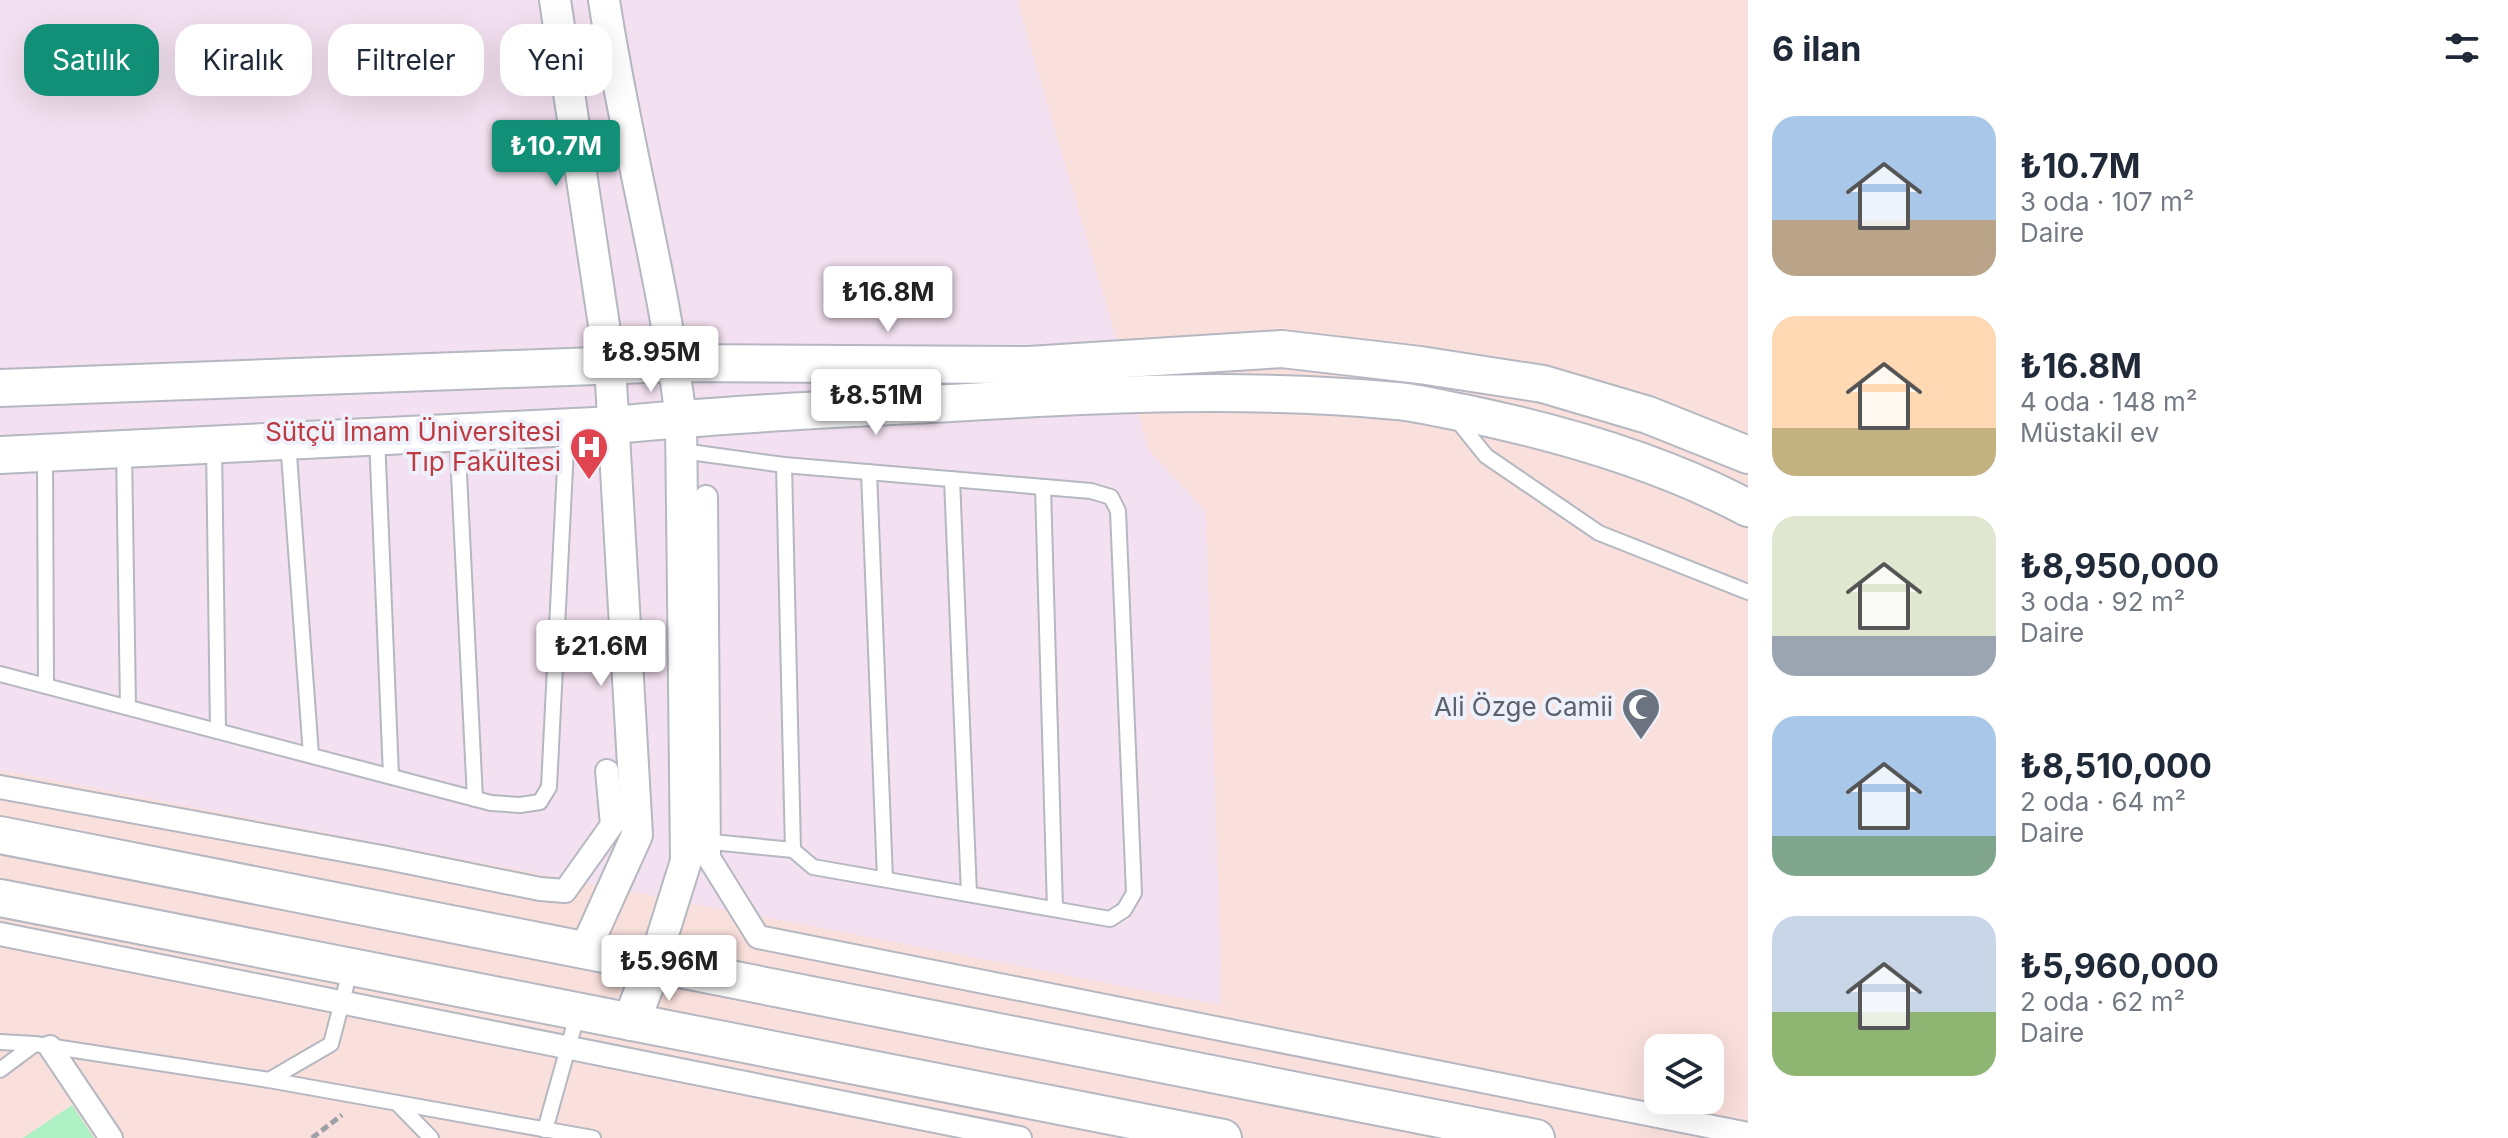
<!DOCTYPE html>
<html lang="tr">
<head>
<meta charset="utf-8">
<style>
	:root { --surface:#fff; --page:#f2f2f3; --text:#1f2937; --muted:#747a83; --accent:#129077 }
	body { margin:0; font-family:Inter,sans-serif; background:var(--page); color:var(--text); height:100vh; display:flex; flex-direction:column; font-size:30px; white-space:nowrap }
	* { box-sizing:border-box; margin:0 }
	p { font-size:26px; color:var(--muted) }
	.icon { flex:none; width:44px; height:44px; fill:none; stroke:currentColor; stroke-width:2; stroke-linecap:round; stroke-linejoin:round }
	.map { position:relative; flex:1; overflow:hidden }
	.panel { display:flex; flex-direction:column; background:var(--surface); width:760px }
	.panel>* { flex:none }
	.banner { position:absolute; left:24px; top:24px; width:760px; height:72px; display:flex; gap:16px }
	.controls { position:absolute; left:1644px; top:1034px; display:grid; gap:16px }
	.controls a { display:grid; place-items:center; width:80px; height:80px; border-radius:16px; background:var(--surface); box-shadow:0 8px 32px #0002; font-size:40px }
	.price { position:absolute; translate:-50% -68px; padding:0 18px; border-radius:8px; background:#fff; color:#222; font-size:26px; line-height:52px; filter:drop-shadow(0 2px 4px #0008) }
	.price::after { content:''; position:absolute; left:50%; top:48px; width:24px; height:18px; margin-left:-12px; background:inherit; clip-path:polygon(0 0,100% 0,50% 100%) }
	.price.on { background:var(--accent); color:#fff }
	ul { padding:0; list-style:none }
	li { display:flex; align-items:center; gap:24px; height:200px; padding:0 24px }
	li span { display:grid; place-items:center; flex:none; width:224px; height:160px; border-radius:24px; color:#555 }
	li>.icon { margin-inline-start:auto }
	span .icon { width:96px; height:96px; fill:#fffc; stroke-width:1 }
	li b { font-size:34px }
	h2 { display:flex; justify-content:space-between; align-items:center; height:96px; padding:0 24px; font-size:34px }
	.tag { padding:0 28px; border-radius:24px; background:var(--surface); box-shadow:0 8px 32px #0002; font-size:28px; line-height:72px }
	.tag.on { background:var(--accent); color:#fff }
	main { display:flex; flex:1; min-height:0 }
	.map>svg:first-child { display:block }
	.education { fill:#fae0dc; fill-rule:evenodd }
	.medical { fill:#f3e0f0 }
	.green { fill:#aef1c5 }
	.lines { fill:none; stroke-linecap:round; stroke-linejoin:round }
	.service-casing { stroke:#b5b7c1; stroke-width:18 }
	.pedestrian-casing { stroke:#b5b7c1; stroke-width:26 }
	.minor-casing { stroke:#b5b7c1; stroke-width:34 }
	.tertiary-casing { stroke:#b5b7c1; stroke-width:40 }
	.path { stroke:#9d9fa6; stroke-width:5; stroke-dasharray:8 4; stroke-linecap:butt }
	.service { stroke:#fff; stroke-width:14 }
	.pedestrian { stroke:#fff; stroke-width:22 }
	.minor { stroke:#fff; stroke-width:30 }
	.tertiary { stroke:#fff; stroke-width:36 }
	.labels { text-anchor:middle; stroke-width:8; stroke-linejoin:round; paint-order:stroke }
	.health-label { font-size:26px; fill:#be3a42; stroke:#eef0fa; text-anchor:end }
	.worship-label { font-size:26px; fill:#5b616d; stroke:#eef0fa; text-anchor:end }
</style>
</head>
<body>
<main>
<div class="map">
<svg width="1748" height="1138" viewBox="0 0 1748 1138">
	<rect width="100%" height="100%" fill="#eef0fa"/>
	<path class="education" d="M0 0H1748V1138H0ZM1658 1048H1710V1100H1658Z"/>
	<path class="medical" d="M0 0H1017L1149 450 1206 512 1221 969 1220 1005 0 770Z"/>
	<path class="green" d="M72 1105 94 1138H23Z"/>
	<g class="lines">
		<defs>
			<g id="service">
				<path d="M1457 420 1486 456 1599 533 1748 592"/>
				<path d="M457 433 475 799"/>
				<path d="M377 437 391 776"/>
				<path d="M288 441 311 755"/>
				<path d="M214 445 218 731"/>
				<path d="M124 449 128 707"/>
				<path d="M682 451 784 465 793 850 702 841"/>
				<path d="M45 454 46 686"/>
				<path d="M784 465 1091 491 1111 497 1118 511 1134 893 1124 910 1110 919 813 867 793 850"/>
				<path d="M869 472 885 879"/>
				<path d="M952 479 969 894"/>
				<path d="M1043 487 1055 909"/>
				<path d="M0 674 491 803 520 805 540 802 549 787 567 428"/>
				<path d="M0 1042 35 1044 269 1080 593 1138"/>
				<path d="M0 1070 35 1044"/>
				<path d="M269 1080 331 1044 351 967"/>
				<path d="M398 1104 431 1138"/>
				<path d="M545 1130 578 1012"/>
			</g>
			<g id="pedestrian">
				<path d="M706 497 709 858 758 937 1748 1134"/>
				<path d="M0 787 387 858 540 889 565 891 612 825 607 771"/>
				<path d="M0 934 1020 1138"/>
				<path d="M50 1047 111 1138"/>
			</g>
			<g id="minor">
				<path d="M555 0 610 365 637 835 585 950"/>
				<path d="M604 0C625 140 664 278 681 419L686 861 654 963"/>
			</g>
			<g id="tertiary">
				<path d="M0 388 675 363 1029 365 1282 349 1420 365 1543 384 1648 415 1748 455"/>
				<path d="M0 455 614 425C726 414 839 409 951 403 1099 394 1249 387 1397 401 1421 403 1445 410 1469 414 1565 434 1661 462 1748 508"/>
				<path d="M0 835 1536 1138"/>
				<path d="M0 898 1223 1138"/>
				<path d="M631 1022 654 963"/>
			</g>
		</defs>
		<use href="#service" class="service-casing"/>
		<use href="#pedestrian" class="pedestrian-casing"/>
		<use href="#minor" class="minor-casing"/>
		<use href="#tertiary" class="tertiary-casing"/>
		<path class="path" d="M312 1138 342 1115"/>
		<use href="#service" class="service"/>
		<use href="#pedestrian" class="pedestrian"/>
		<use href="#minor" class="minor"/>
		<use href="#tertiary" class="tertiary"/>
	</g>
	<defs>
		<symbol id="hospital-pin" viewBox="-11 -11 22 30"><path d="M0 17L-7.5 6A9.5 9.5 0 1 1 7.5 6Z" fill="#e0444e" stroke="#eef0fa"/><path d="M-5-5h3v3.5h4V-5h3V5h-3V1.5h-4V5h-3Z" fill="#fff"/></symbol>
		<symbol id="mosque-pin" viewBox="-11 -11 22 30"><path d="M0 17L-7.5 6A9.5 9.5 0 1 1 7.5 6Z" fill="#6b7280" stroke="#eef0fa"/><path d="M3.5-4.9A6 6 0 1 0 3.5 4.9A5 5 0 1 1 3.5-4.9Z" fill="#fff"/></symbol>
	</defs>
	<g fill-rule="evenodd">
		<use href="#hospital-pin" x="567" y="425" width="44" height="60"/>
		<use href="#mosque-pin" x="1619" y="685" width="44" height="60"/>
	</g>
	<g class="labels">
		<g class="health-label">
			<text x="561" y="441">Sütçü İmam Üniversitesi<tspan x="561" dy="30">Tıp Fakültesi</tspan></text>
		</g>
		<g class="worship-label">
			<text x="1613" y="716">Ali Özge Camii</text>
		</g>
	</g>
</svg>
<div class="controls">
<a><svg class="icon" aria-label="layers" viewBox="0 0 24 24"><path d="M12 4l9 5-9 5-9-5zM3 14l9 5 9-5"/></svg></a>
</div>
<b class="price on" style="left:556px;top:188px">₺10.7M</b>
<b class="price" style="left:888px;top:334px">₺16.8M</b>
<b class="price" style="left:651px;top:394px">₺8.95M</b>
<b class="price" style="left:876px;top:437px">₺8.51M</b>
<b class="price" style="left:601px;top:688px">₺21.6M</b>
<b class="price" style="left:669px;top:1003px">₺5.96M</b>
<div class="banner">
<a class="tag on">Satılık</a>
<a class="tag">Kiralık</a>
<a class="tag">Filtreler</a>
<a class="tag">Yeni</a>
</div>
</div>
<section class="panel">
<h2>6 ilan<svg class="icon" aria-label="filters" viewBox="0 0 24 24"><path d="M4 7h16M4 17h16"/><circle cx="9" cy="7" r="2"/><circle cx="15" cy="17" r="2"/></svg></h2>
<ul>
<li><span style="background:linear-gradient(#a9c7e8 65%,#b9a48a 0)"><svg class="icon" aria-label="home" viewBox="0 0 24 24"><path d="M3 11l9-7 9 7M6 9v11h12V9"/></svg></span><div><b>₺10.7M</b><p>3 oda · 107 m²</p><p>Daire</p></div></li>
<li><span style="background:linear-gradient(#ffd9b3 70%,#c2b280 0)"><svg class="icon" aria-label="home" viewBox="0 0 24 24"><path d="M3 11l9-7 9 7M6 9v11h12V9"/></svg></span><div><b>₺16.8M</b><p>4 oda · 148 m²</p><p>Müstakil ev</p></div></li>
<li><span style="background:linear-gradient(#dfe7d0 75%,#9aa5b1 0)"><svg class="icon" aria-label="home" viewBox="0 0 24 24"><path d="M3 11l9-7 9 7M6 9v11h12V9"/></svg></span><div><b>₺8,950,000</b><p>3 oda · 92 m²</p><p>Daire</p></div></li>
<li><span style="background:linear-gradient(#a9c7e8 75%,#7fa58c 0)"><svg class="icon" aria-label="home" viewBox="0 0 24 24"><path d="M3 11l9-7 9 7M6 9v11h12V9"/></svg></span><div><b>₺8,510,000</b><p>2 oda · 64 m²</p><p>Daire</p></div></li>
<li><span style="background:linear-gradient(#c9d6e8 60%,#8fb573 0)"><svg class="icon" aria-label="home" viewBox="0 0 24 24"><path d="M3 11l9-7 9 7M6 9v11h12V9"/></svg></span><div><b>₺5,960,000</b><p>2 oda · 62 m²</p><p>Daire</p></div></li>
</ul>
</section>
</main>
</body>
</html>
